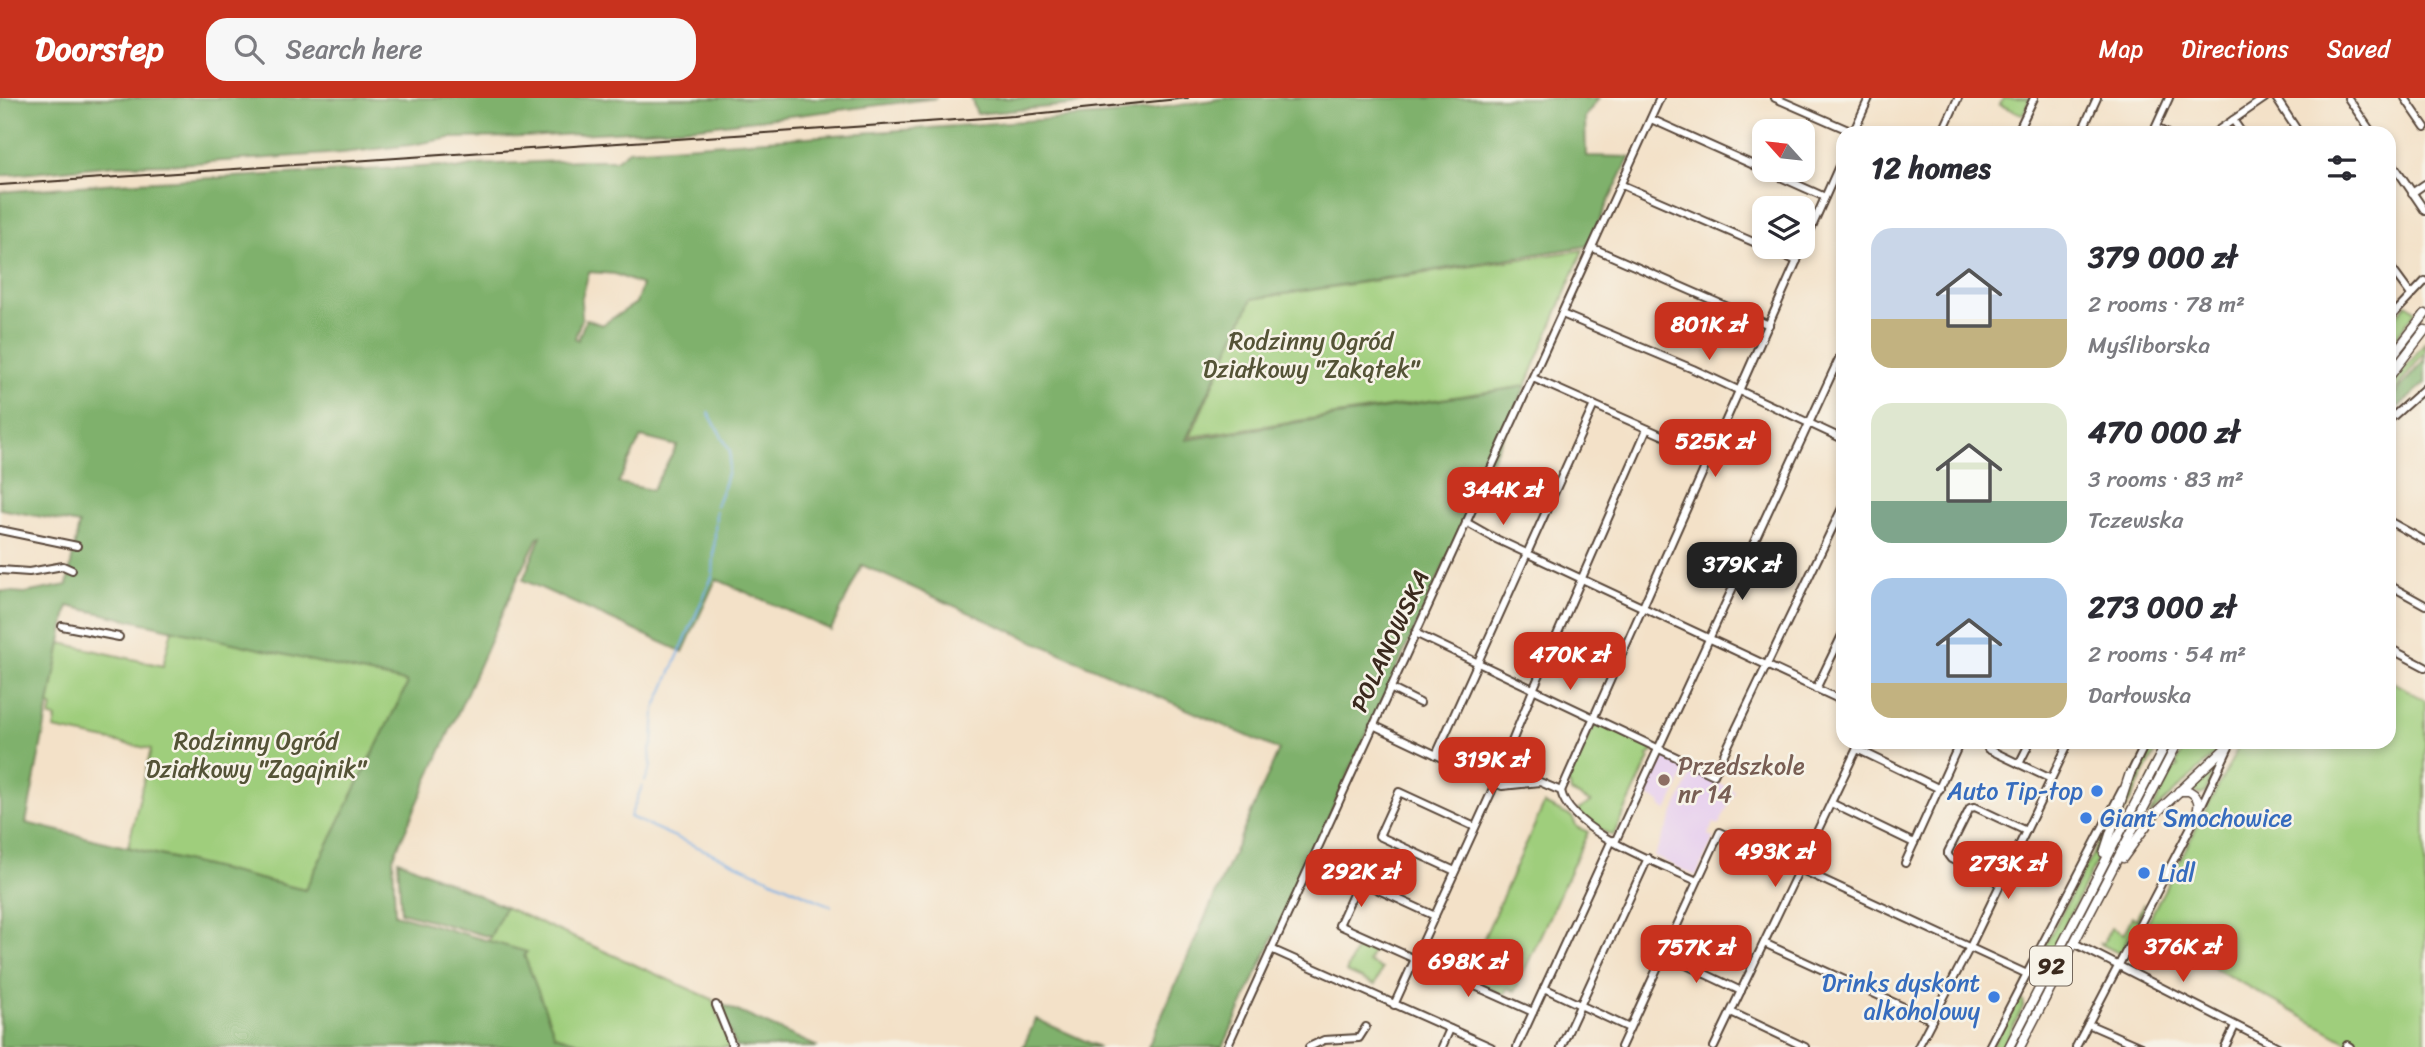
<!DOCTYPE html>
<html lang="en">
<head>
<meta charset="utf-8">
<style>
	:root { --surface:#fff; --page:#f7f7f7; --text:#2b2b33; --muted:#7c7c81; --accent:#c8321e }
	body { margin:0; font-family:Sriracha,sans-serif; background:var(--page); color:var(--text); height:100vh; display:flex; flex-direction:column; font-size:26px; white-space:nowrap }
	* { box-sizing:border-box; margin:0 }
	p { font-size:23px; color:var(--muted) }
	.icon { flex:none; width:38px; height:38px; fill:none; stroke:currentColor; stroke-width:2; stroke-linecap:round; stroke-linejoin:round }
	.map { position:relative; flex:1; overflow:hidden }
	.details { position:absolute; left:1836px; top:28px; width:560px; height:623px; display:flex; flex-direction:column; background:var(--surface); border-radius:21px; box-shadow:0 4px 10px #0003 }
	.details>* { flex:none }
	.needle { width:46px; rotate:297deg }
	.fabs { position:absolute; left:1752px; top:21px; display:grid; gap:14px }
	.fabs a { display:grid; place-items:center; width:63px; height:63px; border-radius:14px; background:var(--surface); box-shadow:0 4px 10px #0003; font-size:35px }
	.price { position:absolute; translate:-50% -60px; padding:0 16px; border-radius:14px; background:var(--accent); color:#fff; font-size:23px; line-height:46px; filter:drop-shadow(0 2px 4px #0008) }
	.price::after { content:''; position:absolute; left:50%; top:42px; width:21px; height:16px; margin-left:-10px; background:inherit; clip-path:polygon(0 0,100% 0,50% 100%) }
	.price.active { background:#222; color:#fff }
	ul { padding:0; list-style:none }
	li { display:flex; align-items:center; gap:21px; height:175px; padding:0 35px }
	li span { display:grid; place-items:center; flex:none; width:196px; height:140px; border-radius:21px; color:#555 }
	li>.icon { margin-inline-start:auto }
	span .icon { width:84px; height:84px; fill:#fffc; stroke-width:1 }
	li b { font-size:30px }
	h2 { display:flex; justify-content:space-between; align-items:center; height:84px; padding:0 35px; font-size:30px }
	header { display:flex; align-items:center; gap:42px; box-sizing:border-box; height:98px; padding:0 35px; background:var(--accent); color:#fff }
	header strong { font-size:33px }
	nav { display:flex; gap:38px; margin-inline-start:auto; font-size:24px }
	.search { width:490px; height:63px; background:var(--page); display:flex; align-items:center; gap:18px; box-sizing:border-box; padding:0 24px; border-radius:21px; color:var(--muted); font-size:26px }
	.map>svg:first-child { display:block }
	.built { fill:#e8d2ee }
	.green { fill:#9fce7c; stroke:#6d7c4d; stroke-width:2 }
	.forest { fill:#7fb16c; stroke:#5d6e45; stroke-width:2; fill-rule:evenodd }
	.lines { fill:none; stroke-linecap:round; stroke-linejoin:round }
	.stream { stroke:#77aee6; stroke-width:2 }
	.minor-casing { stroke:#574538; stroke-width:10 }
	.major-casing { stroke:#574538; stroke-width:11 }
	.minor { stroke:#fff; stroke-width:6 }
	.major { stroke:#fff; stroke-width:8 }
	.rail { stroke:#3b2a1e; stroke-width:2 }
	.education-dot { fill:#8d6e63; stroke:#f7f3e8; stroke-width:2.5 }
	.shop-dot { fill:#3f7fe0; stroke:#f7f3e8; stroke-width:2.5 }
	.labels { text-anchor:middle; stroke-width:5; stroke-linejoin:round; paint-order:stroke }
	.shield { fill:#f7f3e8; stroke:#73665b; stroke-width:2 }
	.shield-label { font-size:23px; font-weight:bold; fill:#3b2a1e }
	.park-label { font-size:24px; fill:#545336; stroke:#f7f3e8 }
	.street-label { font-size:24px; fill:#3b2a1e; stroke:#f7f3e8 }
	.education-label { font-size:24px; fill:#785e54; stroke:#f7f3e8; text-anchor:start }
	.shop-label { font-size:24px; fill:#366cbe; stroke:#f7f3e8; text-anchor:end }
</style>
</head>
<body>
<header>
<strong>Doorstep</strong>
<div class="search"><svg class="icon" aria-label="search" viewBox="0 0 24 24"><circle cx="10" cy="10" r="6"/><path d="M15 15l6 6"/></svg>Search here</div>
<nav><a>Map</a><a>Directions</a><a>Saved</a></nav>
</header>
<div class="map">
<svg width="2425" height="949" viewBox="0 0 2425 949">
	<rect width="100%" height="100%" fill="#f7f3e8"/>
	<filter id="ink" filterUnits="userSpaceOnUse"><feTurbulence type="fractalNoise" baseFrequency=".0143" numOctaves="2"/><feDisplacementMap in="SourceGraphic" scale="14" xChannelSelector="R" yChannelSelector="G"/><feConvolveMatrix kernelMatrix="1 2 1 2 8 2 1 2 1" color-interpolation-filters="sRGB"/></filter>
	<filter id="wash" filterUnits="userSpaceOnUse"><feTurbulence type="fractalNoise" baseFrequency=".00686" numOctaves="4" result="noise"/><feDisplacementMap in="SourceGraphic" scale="28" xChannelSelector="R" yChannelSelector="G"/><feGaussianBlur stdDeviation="1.57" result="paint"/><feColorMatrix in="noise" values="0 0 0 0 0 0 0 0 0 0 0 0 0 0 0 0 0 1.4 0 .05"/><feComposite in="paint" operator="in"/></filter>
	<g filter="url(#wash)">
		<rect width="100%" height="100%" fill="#f3e1c8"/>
		<g class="built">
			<path d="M1658 657 1668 661 1669 658 1686 666 1687 670 1667 713 1661 709 1660 704 1641 694Z"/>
			<path d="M1693 673 1735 693 1719 727 1713 725 1708 737 1714 740 1696 778 1654 758Z"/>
		</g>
		<g class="green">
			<path d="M2003 0H2030L2023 17 2000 7Z"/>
			<path d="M1583 152 1526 288 1190 339 1251 201Z"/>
			<path d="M2407 206 2416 213 2389 249V225Z"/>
			<path d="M2425 244V253L2389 301V292Z"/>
			<path d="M172 531 405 584 407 587 305 792 128 749 151 651 54 631 56 620 50 619 52 608 49 607 61 545 163 568Z"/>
			<path d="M2389 582 2425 602V949H2357L2144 831 2241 644 2265 646 2267 644H2389Z"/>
			<path d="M1602 626 1652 649 1653 654 1647 658 1650 660 1613 738 1593 728 1577 713 1591 704 1571 694 1570 687 1567 685 1593 629Z"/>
			<path d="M2150 644H2161L2114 733 2131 684Z"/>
			<path d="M2170 644H2175L2017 949H2012Z"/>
			<path d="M2187 644H2228L2149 718 2174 671 2179 669 2176 666Z"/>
			<path d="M2222 657 2205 695 2200 697 2186 690Z"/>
			<path d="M1544 706 1572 719 1577 729 1588 734 1515 893 1507 890 1504 897 1466 880Z"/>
			<path d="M2117 709 2101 754 2043 872 2035 881 2043 864 2041 863 2028 887 2025 886Z"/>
			<path d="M2143 807 2144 811 2120 856 2099 845H2103L2111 830 2124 836 2132 819 2136 821Z"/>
			<path d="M505 809 712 901 730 949H595L555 938 524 857 526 854 488 843Z"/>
			<path d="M1359 844 1374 851 1368 864 1382 871 1375 887 1346 874Z"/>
			<path d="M2019 898 2024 905 2023 909 2003 949H1992Z"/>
		</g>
		<g class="forest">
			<path d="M0 0H937L699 29 526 39 450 40 411 47 342 55 178 66 115 67 0 78Z"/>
			<path d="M971 0H1144L977 16Z"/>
			<path d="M1226 0H1599L1585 19 1586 58 1630 59 1587 148 1252 201 1186 342 1526 288 1223 949H1148L1279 652 862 467 831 532 716 481 683 554 523 482 541 438 538 439 518 480 393 760 395 816 527 854 524 857 555 937 595 949H0V493L25 495 67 487 79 426 0 411V94L118 85 441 68 456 71 477 67 580 62H616L629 52 1120 16ZM589 174 615 176 642 187 636 205 602 227 586 221 578 242 575 240 582 219 581 203ZM641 339 677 348 652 392 618 385ZM68 508 406 584 407 587 305 792 26 725Z"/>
			<path d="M2425 256V285L2399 309 2390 303 2392 300 2423 263Z"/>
			<path d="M398 762 505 809 490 839 401 814Z"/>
			<path d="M719 905 818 949H736Z"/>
			<path d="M1036 921 1099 949H1023Z"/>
		</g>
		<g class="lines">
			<g class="stream">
				<path d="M708 314 730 353C731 369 722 393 716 408"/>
				<path d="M645 683 651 668 650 651 653 645 655 611 713 477 716 413"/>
				<path d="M642 688 630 719 831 808"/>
			</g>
		</g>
	</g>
	<g filter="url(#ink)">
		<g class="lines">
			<defs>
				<g id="minor">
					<path d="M1775 0 1855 35"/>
					<path d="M2276 0 2299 35"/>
					<path d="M2348 0 2372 35"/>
					<path d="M2405 0 2425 29"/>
					<path d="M1651 21 1825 99"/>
					<path d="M2233 22 2242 35"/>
					<path d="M2156 30 2166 35"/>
					<path d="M1853 35 1869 0"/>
					<path d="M1942 35 1958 0"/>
					<path d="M2017 35 2034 0"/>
					<path d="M2081 35 2097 0"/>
					<path d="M2153 35 2169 0"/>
					<path d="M2214 35 2265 0"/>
					<path d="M2389 60 2425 113"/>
					<path d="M1622 87 1797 163"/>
					<path d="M2412 95 2425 86"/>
					<path d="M1593 150 1769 227"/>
					<path d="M2389 167 2411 197"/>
					<path d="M1562 216 1693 271 1843 341"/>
					<path d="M2389 221 2425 183"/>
					<path d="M1533 280 1711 359"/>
					<path d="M2389 322 2425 290"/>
					<path d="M2389 423 2425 443"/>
					<path d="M1466 424 1494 440 1843 603"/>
					<path d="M0 432 77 448"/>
					<path d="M0 472 29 474 63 468 72 472"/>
					<path d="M2389 487 2425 507"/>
					<path d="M62 528 119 539"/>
					<path d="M1415 535 1714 677 1843 408"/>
					<path d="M2389 550 2425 569"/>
					<path d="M1390 590 1420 605"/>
					<path d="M1816 591 1843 535"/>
					<path d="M1373 627 1502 688 1540 684 1561 693C1570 734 1661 766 1697 783"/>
					<path d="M1991 644 1988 651 2051 681"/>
					<path d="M1857 651 1940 691"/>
					<path d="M1436 657 1594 307"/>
					<path d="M2019 666 2030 644"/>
					<path d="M2130 677 2146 644"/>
					<path d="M1561 693 1843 59"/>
					<path d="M1831 705 1914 745"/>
					<path d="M1615 744 1843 252"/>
					<path d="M1905 765 1960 644"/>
					<path d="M1455 773 1379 738 1399 694 1475 729"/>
					<path d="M2001 785 1951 761 1948 757V754L1970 710 1975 709 2026 733"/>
					<path d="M1435 818 1359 783 1339 827 1533 914"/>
					<path d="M1764 845 1932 922"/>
					<path d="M2074 845 2278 949"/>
					<path d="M1271 851 1491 949"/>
					<path d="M1663 856 1741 893"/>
					<path d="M1544 890 1629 930"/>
					<path d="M716 907 733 949"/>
					<path d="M1394 907 1491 695 1533 592 1647 331"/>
					<path d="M1731 914 1805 949"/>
					<path d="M2088 926 2141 949"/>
					<path d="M1227 949 1660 0"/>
					<path d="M1309 949 1324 942 1359 940 1366 929"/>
					<path d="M1442 949 1450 931"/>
					<path d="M1517 949 1612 742"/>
					<path d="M1561 949 1648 760"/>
					<path d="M1621 949 1720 734 2027 876"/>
					<path d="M1714 949 1860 644"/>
					<path d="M1918 949 1970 849 2069 644"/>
					<path d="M1989 949 2122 692"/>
					<path d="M2076 949 2195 721 2229 649"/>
					<path d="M2225 949 2235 928"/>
					<path d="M2346 949 2347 947 2350 949"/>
				</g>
				<g id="major">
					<path d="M2389 262 2425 216"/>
					<path d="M2389 279 2425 232"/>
					<path d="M2179 693H2189C2202 700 2199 710 2195 721"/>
					<path d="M2104 755 2130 675"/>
					<path d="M2123 760 2154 717 2231 645"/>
					<path d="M2009 949 2167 644"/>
					<path d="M2020 949 2178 644"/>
				</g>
			</defs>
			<use href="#minor" class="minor-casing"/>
			<use href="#major" class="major-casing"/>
			<use href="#minor" class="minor"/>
			<use href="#major" class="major"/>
			<path class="rail" d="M0 87 1014 18 1188 0"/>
		</g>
	</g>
	<circle class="education-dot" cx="1664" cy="682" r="7"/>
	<g class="shop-dot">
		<circle cx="2097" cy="693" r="7"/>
		<circle cx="2086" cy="720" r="7"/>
		<circle cx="2144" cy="775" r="7"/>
		<circle cx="1994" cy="899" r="7"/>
	</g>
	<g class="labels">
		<rect class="shield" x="2030" y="848.5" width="42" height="39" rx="5"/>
		<g class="shield-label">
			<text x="2051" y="876">92</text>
		</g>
		<g class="park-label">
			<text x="1311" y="251">Rodzinny Ogród<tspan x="1311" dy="28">Działkowy "Zakątek"</tspan></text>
			<text x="256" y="651">Rodzinny Ogród<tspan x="256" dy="28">Działkowy "Zagajnik"</tspan></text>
		</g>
		<g class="street-label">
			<text transform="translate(1390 543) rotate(-65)" y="8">POLANOWSKA</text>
		</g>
		<g class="education-label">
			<text x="1678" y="676">Przedszkole<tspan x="1678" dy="28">nr 14</tspan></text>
		</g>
		<g class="shop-label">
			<text x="2083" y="701">Auto Tip-top</text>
			<text x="2100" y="728" text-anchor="start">Giant Smochowice</text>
			<text x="2158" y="783" text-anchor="start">Lidl</text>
			<text x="1980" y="893">Drinks dyskont<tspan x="1980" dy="28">alkoholowy</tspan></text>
		</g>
	</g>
</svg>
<div class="fabs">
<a><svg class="needle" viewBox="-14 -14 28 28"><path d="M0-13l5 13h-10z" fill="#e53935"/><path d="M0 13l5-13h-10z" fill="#7c7c81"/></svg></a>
<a><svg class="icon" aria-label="layers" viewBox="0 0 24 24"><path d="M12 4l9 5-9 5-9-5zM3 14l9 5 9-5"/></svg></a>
</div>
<b class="price" style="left:1709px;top:264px">801K zł</b>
<b class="price" style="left:1715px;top:381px">525K zł</b>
<b class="price" style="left:1503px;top:429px">344K zł</b>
<b class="price active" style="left:1742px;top:504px">379K zł</b>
<b class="price" style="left:1570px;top:594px">470K zł</b>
<b class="price" style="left:1492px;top:699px">319K zł</b>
<b class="price" style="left:1775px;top:791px">493K zł</b>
<b class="price" style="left:2008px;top:803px">273K zł</b>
<b class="price" style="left:1361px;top:811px">292K zł</b>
<b class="price" style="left:2183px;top:886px">376K zł</b>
<b class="price" style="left:1696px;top:887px">757K zł</b>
<b class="price" style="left:1468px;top:901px">698K zł</b>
<section class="details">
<h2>12 homes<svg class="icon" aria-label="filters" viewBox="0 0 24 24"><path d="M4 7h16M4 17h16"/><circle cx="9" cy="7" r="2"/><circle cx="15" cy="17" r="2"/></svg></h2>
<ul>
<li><span style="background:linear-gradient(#c9d6e8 65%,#c2b280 0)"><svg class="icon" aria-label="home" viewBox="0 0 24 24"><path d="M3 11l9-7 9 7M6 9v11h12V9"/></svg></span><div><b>379 000 zł</b><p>2 rooms · 78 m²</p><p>Myśliborska</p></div></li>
<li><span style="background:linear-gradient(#dfe7d0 70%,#7fa58c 0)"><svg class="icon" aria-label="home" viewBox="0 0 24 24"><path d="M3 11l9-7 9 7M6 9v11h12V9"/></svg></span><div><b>470 000 zł</b><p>3 rooms · 83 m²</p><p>Tczewska</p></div></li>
<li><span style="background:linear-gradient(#a9c7e8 75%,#c2b280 0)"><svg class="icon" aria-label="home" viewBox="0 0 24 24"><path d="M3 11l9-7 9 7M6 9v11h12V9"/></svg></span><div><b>273 000 zł</b><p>2 rooms · 54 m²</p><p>Darłowska</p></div></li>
</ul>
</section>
</div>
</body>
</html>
